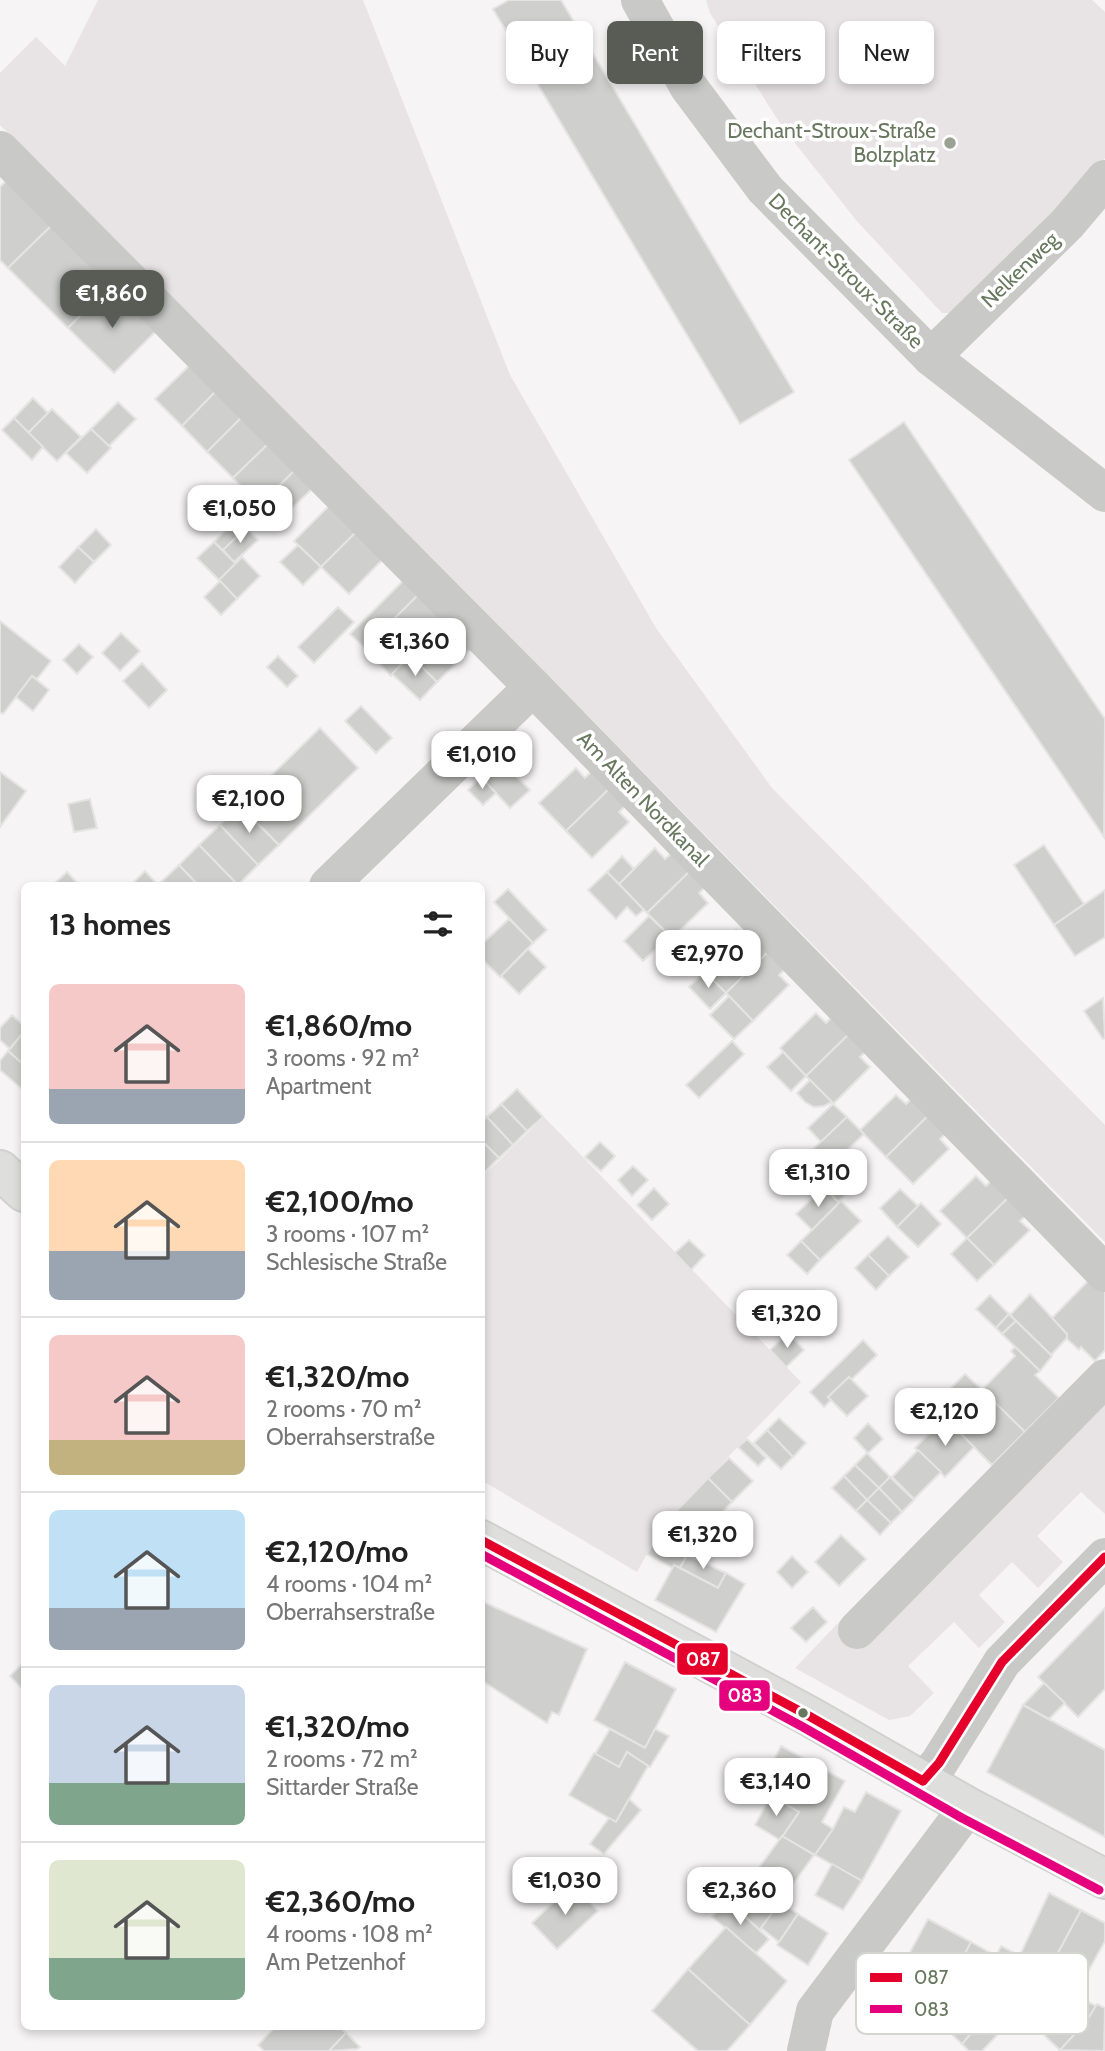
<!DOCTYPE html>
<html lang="en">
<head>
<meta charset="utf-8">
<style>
	:root { --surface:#fff; --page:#f2f2f2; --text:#222; --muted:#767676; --line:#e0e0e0; --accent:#585c55 }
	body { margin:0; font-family:Cabin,sans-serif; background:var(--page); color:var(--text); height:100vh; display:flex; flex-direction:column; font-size:26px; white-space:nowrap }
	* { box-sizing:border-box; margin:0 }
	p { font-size:23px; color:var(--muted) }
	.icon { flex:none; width:38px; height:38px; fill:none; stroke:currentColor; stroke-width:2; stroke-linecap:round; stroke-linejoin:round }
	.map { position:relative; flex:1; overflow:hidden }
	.panel { position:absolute; left:21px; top:882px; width:464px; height:1148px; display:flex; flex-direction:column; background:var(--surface); border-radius:10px; box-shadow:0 4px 10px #0003 }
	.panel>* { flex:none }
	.banner { position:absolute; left:506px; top:21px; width:494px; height:63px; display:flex; gap:14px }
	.price { position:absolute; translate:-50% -60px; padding:0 16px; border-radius:14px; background:#fff; color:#222; font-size:23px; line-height:46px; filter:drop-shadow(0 2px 4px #0008) }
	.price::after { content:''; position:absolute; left:50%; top:42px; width:21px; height:16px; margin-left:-10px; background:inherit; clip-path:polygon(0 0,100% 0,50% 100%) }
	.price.on { background:var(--accent); color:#fff }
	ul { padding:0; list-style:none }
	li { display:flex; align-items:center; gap:21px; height:175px; padding:0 28px }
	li+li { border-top:2px solid var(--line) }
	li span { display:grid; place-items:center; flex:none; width:196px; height:140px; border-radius:10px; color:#555 }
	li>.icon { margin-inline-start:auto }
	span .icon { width:84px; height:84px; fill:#fffc; stroke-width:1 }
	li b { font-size:30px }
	h2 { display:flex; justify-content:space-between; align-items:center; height:84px; padding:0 28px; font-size:30px }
	.tag { padding:0 24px; border-radius:10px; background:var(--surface); box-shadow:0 4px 10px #0003; font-size:24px; line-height:63px }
	.tag.on { background:var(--accent); color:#fff }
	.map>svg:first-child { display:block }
	.green { fill:#e8e3e4 }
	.building { fill:#cfd0cd; stroke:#e5e4e4; stroke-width:2 }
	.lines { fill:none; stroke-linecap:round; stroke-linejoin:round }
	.secondary-casing { stroke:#d1d1d0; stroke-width:42 }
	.street { stroke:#c9cac8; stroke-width:38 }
	.secondary { stroke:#dedfdd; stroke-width:38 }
	.bus-1-casing { stroke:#fff; stroke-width:14 }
	.bus-2-casing { stroke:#fff; stroke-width:14 }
	.bus-1 { stroke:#e4002b; stroke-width:9 }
	.bus-2 { stroke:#e5007d; stroke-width:9 }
	.poi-dot { fill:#9aa393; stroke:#fff; stroke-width:2.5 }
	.bus-dot { fill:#68785e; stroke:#fff; stroke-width:2.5 }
	.labels { text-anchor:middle; stroke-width:7; stroke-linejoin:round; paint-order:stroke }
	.poi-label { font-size:21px; fill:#68785e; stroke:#fff; text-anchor:end }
	.street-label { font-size:21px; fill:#68785e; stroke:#fff }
	.key { fill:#fff; stroke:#d2d6cf; stroke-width:2 }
	.key-label { font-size:19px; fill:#68785e }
	.line-badge { stroke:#fff; stroke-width:2.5 }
	.badge-label { font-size:19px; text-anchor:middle; font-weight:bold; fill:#fff }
</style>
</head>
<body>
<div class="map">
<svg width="1105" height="2051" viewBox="0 0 1105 2051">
	<rect width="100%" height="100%" fill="#f6f4f5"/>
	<g class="green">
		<path d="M98 0H363L510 375 656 628 772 788 1105 1125V1242L488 614 0 125V73L36 37 65 66Z"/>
		<path d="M706 0H1092L1105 12V158L1056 215 955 313H942L856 220 783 128 710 13Z"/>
		<path d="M544 1117 801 1382 663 1524 637 1572 481 1480V1178Z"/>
		<path d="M1105 1395V1514L1081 1492 1037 1536 1063 1562 1038 1588 1012 1562 979 1595 1005 1622 979 1648 954 1622 908 1666 934 1693 910 1716 889 1720 795 1668 840 1621 863 1643Z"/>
	</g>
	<g class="building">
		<path d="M509 0H561L794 392 740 424 493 9Z"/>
		<path d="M6 181 51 226 8 268 0 260V187Z"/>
		<path d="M51 226 110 286 68 328 8 268Z"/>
		<path d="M110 286 156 331 114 373 68 328Z"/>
		<path d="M190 365 216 391 182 426 155 399Z"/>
		<path d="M216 391 242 417 207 452 182 426Z"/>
		<path d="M33 398 48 413 28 433 14 418Z"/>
		<path d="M118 402 136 419 109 446 91 429Z"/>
		<path d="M52 409 81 437 57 461 28 433Z"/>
		<path d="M242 417 268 444 233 478 207 452Z"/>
		<path d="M14 418 43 447 32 460 2 430Z"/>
		<path d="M904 422 1105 719 1104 837 849 460Z"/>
		<path d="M91 429 111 448 87 473 66 453Z"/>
		<path d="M268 444 295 470 260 505 233 478Z"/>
		<path d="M295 470 313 488 277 522 260 505Z"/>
		<path d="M330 505 357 531 321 567 294 541Z"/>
		<path d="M237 519 246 528 223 550 214 542Z"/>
		<path d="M246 528 258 540 234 562 223 550Z"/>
		<path d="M96 529 111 545 94 562 78 547Z"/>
		<path d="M357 531 383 559 349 594 321 567Z"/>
		<path d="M214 542 236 564 219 580 197 558Z"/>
		<path d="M298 545 321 567 303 585 280 562Z"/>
		<path d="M78 547 94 562 75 583 59 567Z"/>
		<path d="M242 557 260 576 237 599 219 580Z"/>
		<path d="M404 580 419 594 365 648 350 634Z"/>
		<path d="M220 581 237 599 221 615 204 597Z"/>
		<path d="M419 594 446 620 411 656 384 629Z"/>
		<path d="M338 607 354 622 314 663 298 647Z"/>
		<path d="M446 620 472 648 437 682 411 656Z"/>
		<path d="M0 621 51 661 37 679 32 676 3 714 0 712Z"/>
		<path d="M384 629 410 655 391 676 365 648Z"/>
		<path d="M121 633 140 651 120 671 102 653Z"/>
		<path d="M79 644 93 657 77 674 63 660Z"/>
		<path d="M410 655 437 682 420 700 392 674Z"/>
		<path d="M278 656 298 676 287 687 267 667Z"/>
		<path d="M142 663 167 690 149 708 123 681Z"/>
		<path d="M32 676 49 690 33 711 16 697Z"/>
		<path d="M361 706 392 738 376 753 345 721Z"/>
		<path d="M320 728 358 768 279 845 240 806Z"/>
		<path d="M499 759 530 790 510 808 481 777Z"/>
		<path d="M576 768 585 778 594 769 611 787 566 831 539 803Z"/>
		<path d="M0 772 26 791 0 827Z"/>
		<path d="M481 777 496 793 483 805 468 790Z"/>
		<path d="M611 787 628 803 619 812 629 822 592 858 566 831Z"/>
		<path d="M90 799 97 828 74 832 68 804Z"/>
		<path d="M240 806 279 845 258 865 220 825Z"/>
		<path d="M220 825 258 865 238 885 199 845Z"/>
		<path d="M199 845 238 885 237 886H199L179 865Z"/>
		<path d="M1044 845 1084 904 1054 925 1014 865Z"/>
		<path d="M655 848 665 859 674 851 692 869 647 913 619 884Z"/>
		<path d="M622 856 634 869 619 884 607 872Z"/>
		<path d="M179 865 199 886 158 885Z"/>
		<path d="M692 869 707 885 699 893 708 903 672 938 647 913Z"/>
		<path d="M145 871 158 885 130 886Z"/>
		<path d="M67 872 80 886H52Z"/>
		<path d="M607 872 644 910 636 916 627 907 616 919 588 890Z"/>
		<path d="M508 889 547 930 533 943 494 902Z"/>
		<path d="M1105 890V937L1075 956 1054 925Z"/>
		<path d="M649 916 670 936 643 961 624 941Z"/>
		<path d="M509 919 533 943 500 977 481 958V945Z"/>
		<path d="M736 930 746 941 755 933 771 949 726 993 699 966Z"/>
		<path d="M528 949 546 967 519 994 501 976Z"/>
		<path d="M771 949 788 966 779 975 789 985 753 1021 726 993Z"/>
		<path d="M705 972 726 993 710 1009 689 987Z"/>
		<path d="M729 996 753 1021 734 1039 710 1015Z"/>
		<path d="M1103 998 1105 1038 1103 1039 1084 1011Z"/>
		<path d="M816 1013 826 1023 835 1014 852 1031 806 1076 780 1048Z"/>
		<path d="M12 1015 24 1026V1032L10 1049 0 1040V1028Z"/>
		<path d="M852 1031 869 1048 860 1057 870 1067 833 1104 806 1076Z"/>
		<path d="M24 1032V1065L8 1051Z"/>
		<path d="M732 1041 744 1054 699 1098 686 1085Z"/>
		<path d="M8 1051 24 1065V1086L22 1089 0 1070V1061Z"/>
		<path d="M783 1052 806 1076 791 1091 767 1067Z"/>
		<path d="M810 1080 832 1102 824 1106 814 1107 805 1102 797 1093Z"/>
		<path d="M517 1089 543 1117 527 1131 501 1104Z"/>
		<path d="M896 1095 906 1104 915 1095 932 1112 886 1157 860 1130Z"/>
		<path d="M501 1104 527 1131 513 1145 487 1117Z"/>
		<path d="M833 1104 847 1117 821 1142 808 1128Z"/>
		<path d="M932 1112 949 1130 940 1139 949 1149 913 1184 886 1157Z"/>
		<path d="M487 1117 513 1145 499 1158 481 1140V1123Z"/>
		<path d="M847 1117 864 1134 826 1170 809 1153Z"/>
		<path d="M481 1140 499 1158 485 1172 481 1168Z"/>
		<path d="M600 1142 615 1156 601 1171 585 1157Z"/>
		<path d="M633 1166 648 1180 632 1196 618 1180Z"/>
		<path d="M836 1175 860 1180 838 1202 824 1187Z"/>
		<path d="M976 1176 986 1186 995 1177 1012 1194 967 1238 940 1211Z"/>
		<path d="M824 1187 839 1203 812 1230 796 1214Z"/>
		<path d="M654 1188 669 1204 652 1220 637 1205Z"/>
		<path d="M900 1189 918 1206 897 1227 880 1208Z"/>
		<path d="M1012 1194 1030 1212 1020 1221 1030 1230 994 1265 967 1238Z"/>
		<path d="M841 1201 861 1221 820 1260 801 1241Z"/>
		<path d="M921 1203 941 1224 918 1247 897 1227Z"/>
		<path d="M888 1236 909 1257 889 1276 868 1255Z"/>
		<path d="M967 1238 994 1265 977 1281 951 1254Z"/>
		<path d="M689 1240 705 1255 691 1270 675 1253Z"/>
		<path d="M801 1241 820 1260 807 1274 787 1255Z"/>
		<path d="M868 1255 889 1276 876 1290 855 1268Z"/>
		<path d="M1089 1280 1105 1291V1350L1095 1361 1081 1347 1079 1350 1065 1337 1067 1334 1051 1319Z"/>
		<path d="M1030 1294 1067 1334V1338L1051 1355 1010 1315Z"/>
		<path d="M990 1295 1009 1314 996 1328 976 1309Z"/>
		<path d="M1009 1314 1016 1321 1002 1334 996 1328Z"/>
		<path d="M1016 1321 1052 1356 1040 1371 1002 1334Z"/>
		<path d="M788 1333 804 1350 786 1367 770 1350Z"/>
		<path d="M863 1340 877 1355 851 1380 849 1377 828 1397 831 1400 824 1407 810 1392Z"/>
		<path d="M1015 1347 1040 1371 1035 1375 1059 1398 1025 1432 982 1390 1015 1356 1011 1351Z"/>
		<path d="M965 1374 982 1390 949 1423 932 1407Z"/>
		<path d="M849 1377 868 1396 847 1416 828 1397Z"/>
		<path d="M982 1390 1025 1432 992 1465 950 1423Z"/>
		<path d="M779 1418 806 1443 793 1457 767 1430Z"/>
		<path d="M868 1423 883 1439 868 1453 854 1438Z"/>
		<path d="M950 1423 974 1447 945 1477 915 1448 939 1424 944 1429Z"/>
		<path d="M767 1430 793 1457 781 1469 754 1443Z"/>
		<path d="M747 1439 766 1458 758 1466 738 1447Z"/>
		<path d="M918 1450 941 1472 914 1499 892 1477Z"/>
		<path d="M867 1453 890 1477 879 1488 855 1465Z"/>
		<path d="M729 1458 753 1481 732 1502 708 1478Z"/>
		<path d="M855 1465 879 1488 867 1500 844 1476Z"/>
		<path d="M844 1476 867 1500 856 1511 832 1488Z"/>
		<path d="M890 1477 914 1500 902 1512 879 1488Z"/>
		<path d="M708 1478 732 1502 694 1542 680 1568 674 1565 673 1568 647 1554 663 1525Z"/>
		<path d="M879 1488 902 1512 891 1523 867 1500Z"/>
		<path d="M867 1500 891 1523 880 1535 856 1511Z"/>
		<path d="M710 1525 719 1533 699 1560 687 1555 694 1542Z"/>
		<path d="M841 1535 866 1559 839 1586 815 1562Z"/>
		<path d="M687 1555 726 1573 718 1588 680 1568Z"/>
		<path d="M792 1556 808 1572 792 1588 777 1572Z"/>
		<path d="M674 1565 718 1588 726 1573 745 1584 716 1632 655 1600Z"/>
		<path d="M481 1601 587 1649 559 1715 552 1712 547 1723 481 1680Z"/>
		<path d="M813 1607 827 1622 806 1642 791 1628Z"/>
		<path d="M1105 1608V1689L1078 1717 1038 1677Z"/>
		<path d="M24 1662V1691L10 1676Z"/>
		<path d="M625 1662 676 1689 645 1748 594 1720Z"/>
		<path d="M1044 1683 1065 1703 1049 1719 1023 1705Z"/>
		<path d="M1023 1705 1105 1750V1837L987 1772Z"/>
		<path d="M610 1729 645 1748 655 1729 669 1736 650 1767 627 1752 619 1767 595 1754Z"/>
		<path d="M781 1746 845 1781 822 1822 833 1829 815 1855 782 1836 799 1812 758 1790Z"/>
		<path d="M627 1752 648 1766 616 1822 569 1795 594 1753 619 1767Z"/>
		<path d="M866 1792 901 1811 862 1881 815 1855 833 1829 844 1807 855 1812Z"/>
		<path d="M771 1796 799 1812 780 1840 755 1825Z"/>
		<path d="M629 1799 641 1810 604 1854 590 1844 609 1818 616 1822Z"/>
		<path d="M782 1836 814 1855 775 1909 747 1884Z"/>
		<path d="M832 1864 862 1881 843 1910 815 1895Z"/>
		<path d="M745 1881 775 1909 760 1930 727 1900Z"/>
		<path d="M573 1884 598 1911 557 1949 532 1923Z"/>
		<path d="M1049 1893 1081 1910 1036 1994 1002 2030 991 2019 1028 1960 1020 1955Z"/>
		<path d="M727 1900 769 1939 756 1953 712 1917Z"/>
		<path d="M780 1902 798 1914 779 1942 761 1928Z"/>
		<path d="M1081 1910 1105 1923V1941L1079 1988 1066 1981 1053 2004 1036 1994Z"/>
		<path d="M798 1914 828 1933 808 1965 777 1945Z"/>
		<path d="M928 1919 971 1942 951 1980 908 1956Z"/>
		<path d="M726 1927 787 1981 750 2025 688 1969Z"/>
		<path d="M971 1942 996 1956 990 1969 949 2010 934 2004 948 1978 951 1980Z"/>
		<path d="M1001 1946 1028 1960 991 2019 1002 2030 982 2051H969L962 2044 990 2010 967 1992 990 1969Z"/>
		<path d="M688 1969 750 2025 727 2051H698L652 2011Z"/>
		<path d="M968 1992 990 2010 962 2044 939 2022Z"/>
		<path d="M1074 1994 1096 2006 1086 2022 1060 2050 1045 2036Z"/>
		<path d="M1097 2004 1105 2008 1104 2051 1060 2050 1086 2022Z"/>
		<path d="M276 2026H339L346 2033 329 2051H264L258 2045Z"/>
		<path d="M346 2033 360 2047 357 2049 329 2051Z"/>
	</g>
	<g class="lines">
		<defs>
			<g id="secondary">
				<path d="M0 1170 24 1192"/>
				<path d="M481 1540 809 1716 968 1807 1105 1879"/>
			</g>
		</defs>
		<use href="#secondary" class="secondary-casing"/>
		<g class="street">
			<path d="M640 0 688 86 765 189 931 357 1105 493"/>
			<path d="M0 150 533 687 1105 1273"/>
			<path d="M931 357 1067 224 1105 179"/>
			<path d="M328 886 533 687"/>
			<path d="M857 1630 1105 1378"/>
			<path d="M923 1781 939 1763 1002 1662 1105 1557"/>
			<path d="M806 2051 815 2011 968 1807"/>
		</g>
		<use href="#secondary" class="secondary"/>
		<defs>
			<g id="bus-1">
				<path d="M481 1540 809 1716 923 1781"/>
				<path d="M923 1781 939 1763 1002 1662 1105 1557"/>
			</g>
			<path id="bus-2" d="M481 1554 803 1727 962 1818 1099 1890"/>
		</defs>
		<use href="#bus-1" class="bus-1-casing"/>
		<use href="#bus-2" class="bus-2-casing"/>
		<use href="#bus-1" class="bus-1"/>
		<use href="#bus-2" class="bus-2"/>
	</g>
	<circle class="poi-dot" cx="950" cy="143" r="7"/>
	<circle class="bus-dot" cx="803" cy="1713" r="6"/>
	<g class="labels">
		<g class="poi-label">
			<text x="936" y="138">Dechant-Stroux-Straße<tspan x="936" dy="24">Bolzplatz</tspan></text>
		</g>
		<g class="street-label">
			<text transform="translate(1020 270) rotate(-44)" y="7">Nelkenweg</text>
			<text transform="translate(846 271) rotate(45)" y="7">Dechant-Stroux-Straße</text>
			<text transform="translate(643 799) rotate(46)" y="7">Am Alten Nordkanal</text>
		</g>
	</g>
	<rect x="856" y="1953" width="232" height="81" rx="10" class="key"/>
	<rect x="870" y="1973" width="32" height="9" fill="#e4002b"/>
	<rect x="870" y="2005" width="32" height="8" fill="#e5007d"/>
	<g class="key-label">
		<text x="914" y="1984">087</text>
		<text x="914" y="2016">083</text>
	</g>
	<g class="line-badge">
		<rect x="676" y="1642" width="53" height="34" rx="7" fill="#e4002b"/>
		<rect x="718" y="1679" width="53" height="33" rx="7" fill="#e5007d"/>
	</g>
	<g class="badge-label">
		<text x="703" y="1666">087</text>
		<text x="745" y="1702">083</text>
	</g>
</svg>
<b class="price on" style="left:112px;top:330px">€1,860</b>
<b class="price" style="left:240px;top:545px">€1,050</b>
<b class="price" style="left:415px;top:678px">€1,360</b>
<b class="price" style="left:482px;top:791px">€1,010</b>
<b class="price" style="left:249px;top:835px">€2,100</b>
<b class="price" style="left:708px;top:990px">€2,970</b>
<b class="price" style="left:818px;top:1209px">€1,310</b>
<b class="price" style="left:787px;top:1350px">€1,320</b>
<b class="price" style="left:945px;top:1448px">€2,120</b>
<b class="price" style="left:703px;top:1571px">€1,320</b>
<b class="price" style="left:776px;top:1818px">€3,140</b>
<b class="price" style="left:565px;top:1917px">€1,030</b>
<b class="price" style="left:740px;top:1927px">€2,360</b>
<div class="banner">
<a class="tag">Buy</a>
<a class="tag on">Rent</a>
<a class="tag">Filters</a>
<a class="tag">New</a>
</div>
<section class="panel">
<h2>13 homes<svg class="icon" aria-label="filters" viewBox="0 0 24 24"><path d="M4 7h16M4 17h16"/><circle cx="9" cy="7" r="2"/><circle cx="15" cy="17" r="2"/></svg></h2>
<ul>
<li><span style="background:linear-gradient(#f6c9c9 75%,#9aa5b1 0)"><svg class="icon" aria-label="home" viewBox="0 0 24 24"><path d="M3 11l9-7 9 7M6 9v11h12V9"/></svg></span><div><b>€1,860/mo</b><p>3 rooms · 92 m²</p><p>Apartment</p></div></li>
<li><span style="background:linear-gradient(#ffd9b3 65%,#9aa5b1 0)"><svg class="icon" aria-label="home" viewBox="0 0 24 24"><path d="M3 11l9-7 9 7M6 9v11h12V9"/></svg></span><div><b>€2,100/mo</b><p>3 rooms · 107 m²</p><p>Schlesische Straße</p></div></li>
<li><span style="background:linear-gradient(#f6c9c9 75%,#c2b280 0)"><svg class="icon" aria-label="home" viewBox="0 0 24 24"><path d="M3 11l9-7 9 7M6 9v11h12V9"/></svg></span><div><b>€1,320/mo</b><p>2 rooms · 70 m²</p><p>Oberrahserstraße</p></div></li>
<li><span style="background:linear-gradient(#bfe0f5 70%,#9aa5b1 0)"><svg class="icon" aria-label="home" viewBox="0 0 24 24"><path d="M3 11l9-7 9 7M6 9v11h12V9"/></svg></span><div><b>€2,120/mo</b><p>4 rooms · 104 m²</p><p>Oberrahserstraße</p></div></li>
<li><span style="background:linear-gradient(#c9d6e8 70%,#7fa58c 0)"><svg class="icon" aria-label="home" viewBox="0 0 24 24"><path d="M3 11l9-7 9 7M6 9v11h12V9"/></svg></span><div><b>€1,320/mo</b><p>2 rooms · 72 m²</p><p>Sittarder Straße</p></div></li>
<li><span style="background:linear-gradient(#dfe7d0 70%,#7fa58c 0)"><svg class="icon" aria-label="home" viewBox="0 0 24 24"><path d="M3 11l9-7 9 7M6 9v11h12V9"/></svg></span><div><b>€2,360/mo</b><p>4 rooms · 108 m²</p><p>Am Petzenhof</p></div></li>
</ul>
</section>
</div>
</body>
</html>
